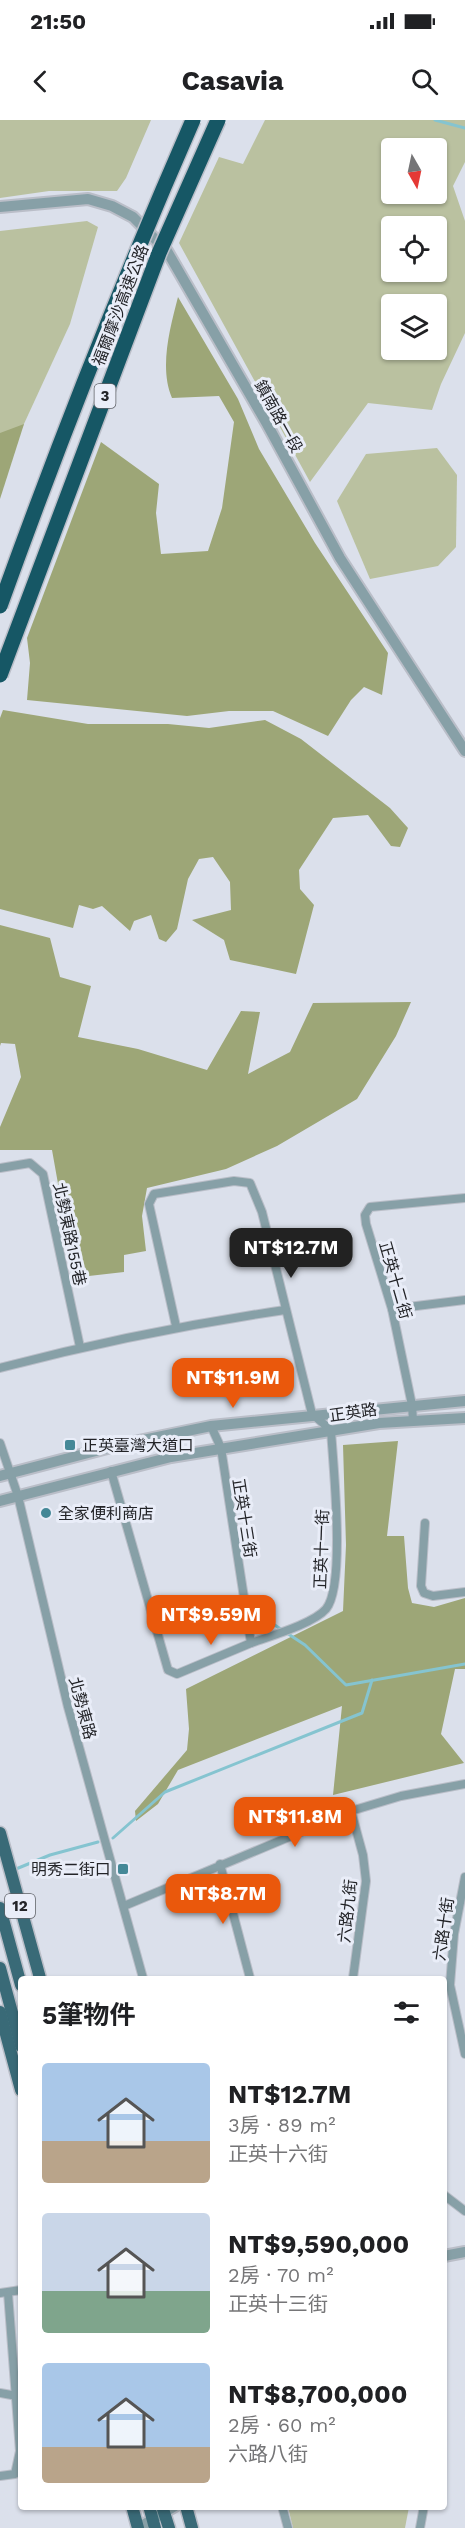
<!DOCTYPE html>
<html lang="zh-TW">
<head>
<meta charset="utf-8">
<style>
	:root { --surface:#fff; --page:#f6f6f6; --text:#202124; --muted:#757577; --accent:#ea580c }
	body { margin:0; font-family:"Work Sans","Noto Sans TC",sans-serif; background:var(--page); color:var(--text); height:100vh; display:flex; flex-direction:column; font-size:22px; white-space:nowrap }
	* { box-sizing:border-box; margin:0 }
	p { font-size:20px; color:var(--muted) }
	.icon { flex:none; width:33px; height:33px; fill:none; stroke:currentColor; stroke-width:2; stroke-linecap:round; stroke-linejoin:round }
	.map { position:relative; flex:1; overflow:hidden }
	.drawer { position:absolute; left:18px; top:1856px; width:429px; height:534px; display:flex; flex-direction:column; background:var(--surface); border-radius:6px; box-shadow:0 2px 4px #0004 }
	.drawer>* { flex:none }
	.needle { width:39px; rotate:171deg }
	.fabs { position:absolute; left:381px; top:18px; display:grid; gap:12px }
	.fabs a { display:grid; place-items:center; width:66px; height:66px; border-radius:6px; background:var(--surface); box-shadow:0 2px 4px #0004; font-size:30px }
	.price { position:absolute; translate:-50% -51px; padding:0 14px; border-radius:12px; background:var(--accent); color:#fff; font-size:20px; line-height:39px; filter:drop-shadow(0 2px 3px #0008) }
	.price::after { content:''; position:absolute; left:50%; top:36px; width:18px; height:14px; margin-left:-9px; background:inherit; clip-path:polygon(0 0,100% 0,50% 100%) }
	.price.selected { background:#222; color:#fff }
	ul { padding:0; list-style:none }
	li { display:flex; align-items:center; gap:18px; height:150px; padding:0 24px }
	li span { display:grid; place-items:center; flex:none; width:168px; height:120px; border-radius:6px; color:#555 }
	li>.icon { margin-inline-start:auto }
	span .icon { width:72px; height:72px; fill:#fffc; stroke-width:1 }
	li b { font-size:26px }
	h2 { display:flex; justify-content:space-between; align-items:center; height:72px; padding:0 24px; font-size:26px }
	.status { display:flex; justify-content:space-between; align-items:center; height:42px; padding:0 30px; background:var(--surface); direction:ltr }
	.status svg { height:16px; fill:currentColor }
	header { display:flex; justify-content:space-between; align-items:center; height:78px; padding:0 24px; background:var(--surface); font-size:27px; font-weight:700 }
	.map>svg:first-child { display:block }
	.green { fill:#bac1a0; fill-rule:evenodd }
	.forest { fill:#9da677 }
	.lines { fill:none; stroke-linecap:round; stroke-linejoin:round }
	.stream { stroke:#85c4d0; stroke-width:3 }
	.minor-casing { stroke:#babec8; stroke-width:10 }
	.tertiary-casing { stroke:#babec8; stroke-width:14 }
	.primary-casing { stroke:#babec8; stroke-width:15 }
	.minor { stroke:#87a0a7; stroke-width:8 }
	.tertiary { stroke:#87a0a7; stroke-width:10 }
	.primary { stroke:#396a77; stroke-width:12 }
	.motorway-bridge-casing { stroke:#babec8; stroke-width:18; stroke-linecap:butt }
	.motorway-bridge { stroke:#165765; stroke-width:15 }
	.poi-dot { fill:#448897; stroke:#e9edf8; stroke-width:2 }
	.labels { text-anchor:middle; stroke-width:6; stroke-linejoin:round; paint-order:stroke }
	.shield { fill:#e9edf8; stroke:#5e6066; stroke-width:1.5 }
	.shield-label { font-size:15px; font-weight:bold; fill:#232428 }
	.street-label { font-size:16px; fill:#232428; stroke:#e9edf8 }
	.poi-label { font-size:16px; fill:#232428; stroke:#e9edf8; text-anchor:start }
</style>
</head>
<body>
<div class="status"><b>21:50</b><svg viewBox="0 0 49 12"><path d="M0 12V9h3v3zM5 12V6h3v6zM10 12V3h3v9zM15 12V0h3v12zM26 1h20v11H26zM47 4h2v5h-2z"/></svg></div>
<header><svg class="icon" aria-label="back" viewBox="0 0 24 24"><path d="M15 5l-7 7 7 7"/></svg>Casavia<svg class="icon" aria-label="search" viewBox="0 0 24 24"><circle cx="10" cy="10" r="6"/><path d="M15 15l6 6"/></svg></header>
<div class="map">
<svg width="465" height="2408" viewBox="0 0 465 2408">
	<rect width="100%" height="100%" fill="#dbe0eb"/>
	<g class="green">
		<path d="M0 0H151L126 58 117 71H49L0 78Z"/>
		<path d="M265 0H465V42L453 66 465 101V213L441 264 432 290 368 283 310 362 179 123 219 37 243 44ZM436 28V74H392V28ZM436 106V152H392V106ZM392 184H436V230H392Z"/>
		<path d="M87 101 98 107 70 204 23 306 0 314V111Z"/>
		<path d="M437 328 457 355 456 427 438 446 370 459 337 381 366 334Z"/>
		<path d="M288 2387V2386L409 2387 405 2408H293Z"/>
	</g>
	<g class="forest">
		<path d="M178 177 238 279 259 329 315 423 388 533 382 575 364 567 351 580 328 616 273 591H229L187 596 27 580 30 543 27 518 101 322 159 364 156 393 161 434 208 431 222 388 234 302 219 276 172 278C159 248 170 208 178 177Z"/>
		<path d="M24 304 0 379V313Z"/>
		<path d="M3 590 88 604H168L209 608 265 600 301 619 390 688 408 708 400 727 391 726 368 695 333 698 299 750 300 769 314 785 296 854 230 840 224 820 192 800 231 790 230 762 213 737 199 739 188 759 177 809 166 822 159 819 151 795 134 801 130 811 102 786 93 789 79 785 73 808 0 789V598Z"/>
		<path d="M0 805 50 818 60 857 91 866 78 917 138 929 207 950 241 891 260 892 248 954 290 932 313 883 411 882 396 916 357 979 277 1026 226 1049 147 1068 142 1096 146 1131 124 1135V1152L80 1157 70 1131 52 1030H0V1007L21 957 15 924 1 923 0 926Z"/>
		<path d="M398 1321 387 1416H404L408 1468 412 1483 434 1487 465 1478V1549H455L441 1614 464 1643 333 1675 342 1586 178 1650 158 1684 136 1701 135 1691 187 1630 189 1609 186 1569 343 1491 346 1425 343 1325Z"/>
	</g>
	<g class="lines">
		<g class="stream">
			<path d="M435 0 465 8"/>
			<path d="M255 1492 305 1525 346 1565 465 1544"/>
			<path d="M113 1718 165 1672 362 1593 372 1560"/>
			<path d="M16 1749 50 1735 98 1722"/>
		</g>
		<defs>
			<g id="minor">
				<path d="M0 1048 30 1043 43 1054 80 1227"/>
				<path d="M392 1189 465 1180"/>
				<path d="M176 1206 149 1084 154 1074 234 1061 250 1063 262 1092 312 1294 331 1310C333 1344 346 1465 326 1489 313 1504 270 1516 251 1523"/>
				<path d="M0 1248C95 1223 189 1204 285 1190"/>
				<path d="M413 1301 412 1285 392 1189 366 1104 365 1095 370 1087 465 1078"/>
				<path d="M0 1323 18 1376 68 1587 143 1858"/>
				<path d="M111 1351 168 1550 177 1554 251 1523 221 1328 211 1306"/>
				<path d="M425 1403 421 1466 424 1473 433 1476 465 1472"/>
				<path d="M351 1691 363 1735 366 1761 353 1858"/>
				<path d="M220 1744 250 1858"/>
				<path d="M465 1757 454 1814 450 1865 465 1934"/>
				<path d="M124 1786 351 1691 401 1676 465 1664"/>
				<path d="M444 2075 465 2091"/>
				<path d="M0 2173 21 2170"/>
				<path d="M0 2273 17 2276"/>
				<path d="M0 2356 15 2354 20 2331 8 2173"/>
				<path d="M282 2386 288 2408"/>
				<path d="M420 2408 424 2386"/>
			</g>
			<g id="tertiary">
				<path d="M0 87 88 79 112 86 133 97 167 131 267 304 340 438 465 631"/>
				<path d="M0 1356 119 1325 211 1306 465 1281"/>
				<path d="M0 1381 171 1337 379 1303 465 1298"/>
				<path d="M444 2136 465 2132"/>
				<path d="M138 2408 175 2386"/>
			</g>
			<g id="primary">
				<path d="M0 1713 40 1858"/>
				<path d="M0 1788 21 1865"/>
				<path d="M0 1848 21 1926"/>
				<path d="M0 1892 21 1970"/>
				<path d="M132 2386 138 2408"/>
				<path d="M149 2386 155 2408"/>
				<path d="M162 2386 169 2408"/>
				<path d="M186 2386 192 2408"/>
			</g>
		</defs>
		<use href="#minor" class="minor-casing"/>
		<use href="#tertiary" class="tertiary-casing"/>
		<use href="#primary" class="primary-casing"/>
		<use href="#minor" class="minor"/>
		<use href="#tertiary" class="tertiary"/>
		<use href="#primary" class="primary"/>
		<defs>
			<g id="motorway-bridge">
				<path d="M0 486C59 322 123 160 193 0"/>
				<path d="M0 555 159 133 218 0"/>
			</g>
		</defs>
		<use href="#motorway-bridge" class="motorway-bridge-casing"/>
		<use href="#motorway-bridge" class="motorway-bridge"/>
	</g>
	<g class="poi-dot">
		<rect x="64" y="1319" width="12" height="12" rx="3"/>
		<circle cx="46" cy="1393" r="6"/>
		<rect x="117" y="1743" width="12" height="12" rx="3"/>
	</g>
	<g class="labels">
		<g class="shield">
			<rect x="94.5" y="264" width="21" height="24" rx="4.5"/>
			<rect x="5" y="1774" width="30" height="24" rx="4.5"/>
		</g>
		<g class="shield-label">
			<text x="105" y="281">3</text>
			<text x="20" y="1791">12</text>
		</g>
		<g class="street-label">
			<text transform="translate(120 185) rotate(-69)" y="6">福爾摩沙高速公路</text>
			<text transform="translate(279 296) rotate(61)" y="6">鎮南路一段</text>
			<text transform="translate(70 1114) rotate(78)" y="6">北勢東路155巷</text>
			<text transform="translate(396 1160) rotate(74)" y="6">正英十二街</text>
			<text transform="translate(353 1292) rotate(-8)" y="6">正英路</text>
			<text transform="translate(245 1398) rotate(81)" y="6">正英十三街</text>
			<text transform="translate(321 1429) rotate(-88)" y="6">正英十一街</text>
			<text transform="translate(83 1588) rotate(75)" y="6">北勢東路</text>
			<text transform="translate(347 1791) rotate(-84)" y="6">六路九街</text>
			<text transform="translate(443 1809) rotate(-82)" y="6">六路十街</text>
		</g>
		<g class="poi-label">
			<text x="82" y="1331">正英臺灣大道口</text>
			<text x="58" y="1399">全家便利商店</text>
			<text x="111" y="1755" text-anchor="end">明秀二街口</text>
		</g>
	</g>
</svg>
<div class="fabs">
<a><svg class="needle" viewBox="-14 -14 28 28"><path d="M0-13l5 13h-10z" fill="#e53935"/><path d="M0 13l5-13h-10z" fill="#757577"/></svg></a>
<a><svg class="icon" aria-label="locate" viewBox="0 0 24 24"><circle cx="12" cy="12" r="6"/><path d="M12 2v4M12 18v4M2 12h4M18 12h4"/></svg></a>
<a><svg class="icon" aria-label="layers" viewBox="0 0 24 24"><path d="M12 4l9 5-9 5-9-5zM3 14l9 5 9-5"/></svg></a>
</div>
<b class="price selected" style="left:291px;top:1159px">NT$12.7M</b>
<b class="price" style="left:233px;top:1289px">NT$11.9M</b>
<b class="price" style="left:211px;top:1526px">NT$9.59M</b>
<b class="price" style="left:295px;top:1728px">NT$11.8M</b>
<b class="price" style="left:223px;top:1805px">NT$8.7M</b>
<section class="drawer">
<h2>5筆物件<svg class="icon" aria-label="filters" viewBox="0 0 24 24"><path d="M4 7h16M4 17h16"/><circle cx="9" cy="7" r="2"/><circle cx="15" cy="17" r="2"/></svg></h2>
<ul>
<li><span style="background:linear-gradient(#a9c7e8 65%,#b9a48a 0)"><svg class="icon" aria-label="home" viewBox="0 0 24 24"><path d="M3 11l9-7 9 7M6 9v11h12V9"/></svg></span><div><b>NT$12.7M</b><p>3房 · 89 m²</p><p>正英十六街</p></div></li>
<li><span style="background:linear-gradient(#c9d6e8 65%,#7fa58c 0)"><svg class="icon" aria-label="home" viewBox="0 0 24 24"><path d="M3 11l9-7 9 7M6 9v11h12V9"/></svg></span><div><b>NT$9,590,000</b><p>2房 · 70 m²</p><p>正英十三街</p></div></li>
<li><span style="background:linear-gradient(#a9c7e8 70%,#b9a48a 0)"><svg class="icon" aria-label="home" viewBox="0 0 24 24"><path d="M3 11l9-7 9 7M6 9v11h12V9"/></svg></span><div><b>NT$8,700,000</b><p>2房 · 60 m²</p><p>六路八街</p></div></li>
</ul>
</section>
</div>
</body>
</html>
